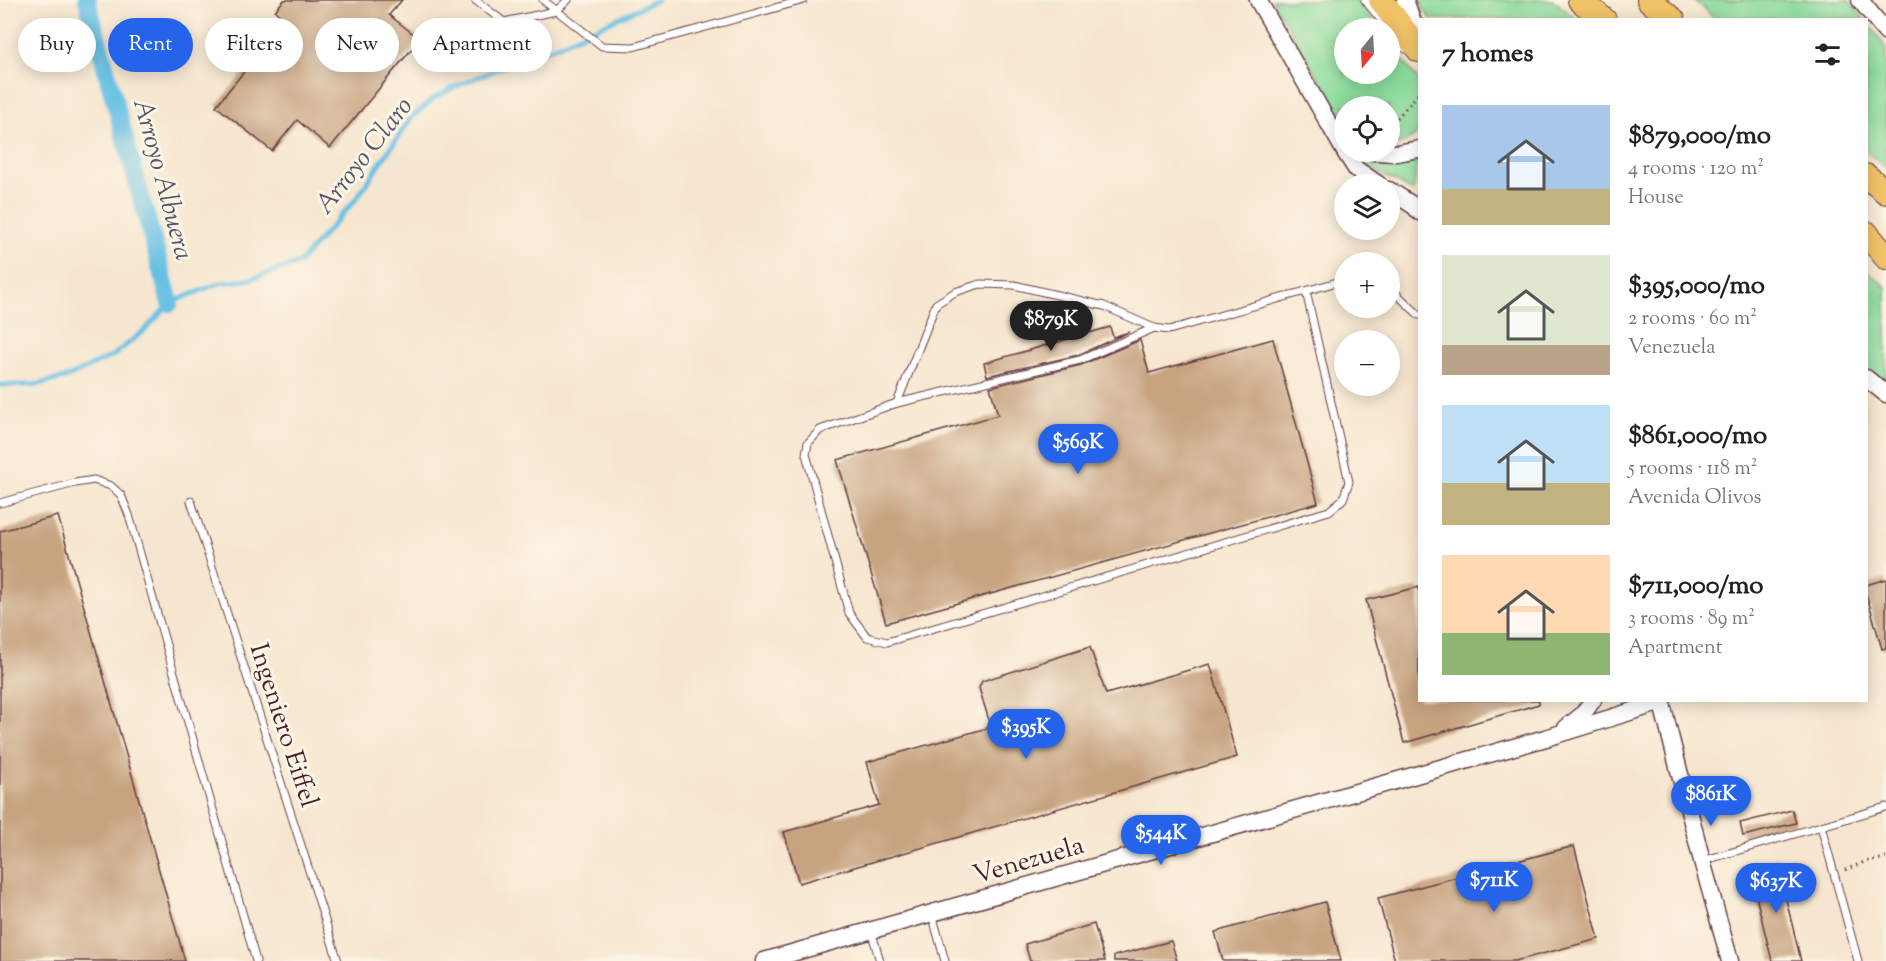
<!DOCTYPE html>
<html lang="en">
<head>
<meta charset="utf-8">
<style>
	:root { --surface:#fff; --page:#f6f6f6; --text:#222; --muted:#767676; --accent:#2563eb }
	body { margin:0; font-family:"Sorts Mill Goudy",serif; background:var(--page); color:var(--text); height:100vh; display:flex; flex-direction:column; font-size:22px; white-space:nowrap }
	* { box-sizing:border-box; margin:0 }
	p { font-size:20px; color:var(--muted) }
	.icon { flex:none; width:33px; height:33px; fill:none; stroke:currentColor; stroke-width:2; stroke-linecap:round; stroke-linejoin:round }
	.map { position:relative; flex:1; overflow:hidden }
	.side { position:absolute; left:1418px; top:18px; width:450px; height:684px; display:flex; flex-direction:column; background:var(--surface); border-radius:0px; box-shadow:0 3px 15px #0003 }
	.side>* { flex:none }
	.hud { position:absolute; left:18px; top:18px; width:570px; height:54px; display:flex; gap:12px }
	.needle { width:39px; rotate:198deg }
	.fabs { position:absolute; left:1334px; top:18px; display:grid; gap:12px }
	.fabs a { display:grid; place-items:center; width:66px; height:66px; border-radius:50%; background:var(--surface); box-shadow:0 3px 15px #0003; font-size:30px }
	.price { position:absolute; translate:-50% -51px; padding:0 14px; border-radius:21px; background:var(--accent); color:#fff; font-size:20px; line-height:39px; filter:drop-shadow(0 2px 3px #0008) }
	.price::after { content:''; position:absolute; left:50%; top:36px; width:18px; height:14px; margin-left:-9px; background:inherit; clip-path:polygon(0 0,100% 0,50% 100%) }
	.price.active { background:#222; color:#fff }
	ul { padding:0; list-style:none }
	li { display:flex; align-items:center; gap:18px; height:150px; padding:0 24px }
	li span { display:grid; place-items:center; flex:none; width:168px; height:120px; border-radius:0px; color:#555 }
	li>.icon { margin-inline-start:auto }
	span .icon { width:72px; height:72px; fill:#fffc; stroke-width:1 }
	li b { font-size:26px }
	h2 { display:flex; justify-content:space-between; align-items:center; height:72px; padding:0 24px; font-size:26px }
	.chip { padding:0 21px; border-radius:27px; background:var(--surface); box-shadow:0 3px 15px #0003; font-size:21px; line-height:54px }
	.chip.active { background:var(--accent); color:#fff }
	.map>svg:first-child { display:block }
	.green { fill:#8adb9b; stroke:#6a7d63; stroke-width:1.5 }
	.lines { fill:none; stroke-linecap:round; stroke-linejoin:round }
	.stream { stroke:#66c0e4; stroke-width:5 }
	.canal { stroke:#66c0e4; stroke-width:18 }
	.building { fill:#c7a380 }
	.service-casing { stroke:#643d44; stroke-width:9 }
	.tertiary-casing { stroke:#643d44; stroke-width:19 }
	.motorway-casing { stroke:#643d44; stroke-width:26 }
	.path { stroke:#643d44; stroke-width:3; stroke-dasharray:1.5 4.5; stroke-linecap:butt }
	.service { stroke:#fff; stroke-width:7 }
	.tertiary { stroke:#fff; stroke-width:16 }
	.motorway { stroke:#f1c369; stroke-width:24 }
	.labels { text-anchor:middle; stroke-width:6; stroke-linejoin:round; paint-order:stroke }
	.street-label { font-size:26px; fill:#4a1f2b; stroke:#fcf5e5 }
	.water-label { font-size:27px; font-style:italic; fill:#54576c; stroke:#fcf5e5 }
</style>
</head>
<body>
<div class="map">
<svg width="1886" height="961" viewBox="0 0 1886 961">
	<rect width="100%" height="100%" fill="#fcf5e5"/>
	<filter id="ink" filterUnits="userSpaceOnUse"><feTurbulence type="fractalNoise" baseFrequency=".0167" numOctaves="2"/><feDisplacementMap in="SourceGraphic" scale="12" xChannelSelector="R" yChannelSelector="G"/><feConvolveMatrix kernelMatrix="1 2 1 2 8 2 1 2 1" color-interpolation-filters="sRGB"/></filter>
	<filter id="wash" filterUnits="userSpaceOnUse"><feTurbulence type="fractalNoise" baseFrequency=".008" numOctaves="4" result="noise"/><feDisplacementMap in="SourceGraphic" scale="24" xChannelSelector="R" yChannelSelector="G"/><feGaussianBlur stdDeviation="1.35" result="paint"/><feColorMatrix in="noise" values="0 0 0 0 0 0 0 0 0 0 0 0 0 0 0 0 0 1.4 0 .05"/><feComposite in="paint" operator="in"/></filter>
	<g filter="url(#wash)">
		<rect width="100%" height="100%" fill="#f7e6cf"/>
		<g class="green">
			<path d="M1272 0H1356L1378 28H1344V74H1389V43L1419 81V131C1412 141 1400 144 1389 147V106H1344V121Z"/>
			<path d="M1418 0H1553L1576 19H1431Z"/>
			<path d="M1694 0H1848L1864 19H1715Z"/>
			<path d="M1866 21 1886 47V168L1866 151Z"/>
			<path d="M1357 159C1370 162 1384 167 1397 165 1405 164 1409 160 1417 161L1414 188 1412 191C1407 189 1404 186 1399 183 1383 173 1371 175 1357 159Z"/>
			<path d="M1866 270 1886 287V384L1866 368Z"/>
		</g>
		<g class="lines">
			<path class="stream" d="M0 385H35L68 377 114 355 145 330 170 303 220 283 248 280 299 263 356 199 411 118 434 98 463 83 557 46 657 0"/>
			<path class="canal" d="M87 0 170 303"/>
		</g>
		<g id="blocks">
			<g class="building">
				<path d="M284 0H402L389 15 420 39 330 148 297 120 272 151 216 106 286 20 275 11Z"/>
				<path d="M1110 327 1113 337 1129 332 1078 355 987 376 984 363Z"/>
				<path d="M1273 339 1318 503 886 623 837 460 998 415 990 387 1081 365 1140 340 1149 373Z"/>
				<path d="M58 516 185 961H0V531Z"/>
				<path d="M1886 579V648L1882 649 1866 593V585Z"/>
				<path d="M1419 587V700H1539V704L1404 743 1366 600Z"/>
				<path d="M1090 647 1106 694 1210 664 1237 757 799 883 784 832 879 805 867 762 991 727 979 688 982 681Z"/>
				<path d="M1792 810 1796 823 1743 836 1740 823Z"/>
				<path d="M1574 846 1599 939 1515 961H1395L1378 898Z"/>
				<path d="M1781 865 1787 891H1784L1801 961H1772L1750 872Z"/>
				<path d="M1325 902 1341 961H1223L1215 932Z"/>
				<path d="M1094 924 1105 961H1030L1025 944Z"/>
				<path d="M1171 941 1177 961H1114V956Z"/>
			</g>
		</g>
	</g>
	<g filter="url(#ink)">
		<use href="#blocks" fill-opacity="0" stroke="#643d44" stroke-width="1.5"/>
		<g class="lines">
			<defs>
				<g id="service">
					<path d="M475 0 504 22 556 11 568 0"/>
					<path d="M543 0 602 46 633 47 804 0"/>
					<path d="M1365 0 1387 28"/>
					<path d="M1389 31 1400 46 1408 50"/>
					<path d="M1389 287 1419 315"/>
					<path d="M1306 291 1349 482 1343 499 1329 511 887 642 867 637 849 613 806 454 808 443 820 430 897 403 936 304 955 292 980 284 1014 285 1104 306 1154 328 1169 330 1344 280"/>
					<path d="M897 403 1080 360 1154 328"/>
					<path d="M191 501 338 961"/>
					<path d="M0 503 75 483 94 480 111 486 121 495 129 515 256 961"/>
					<path d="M1821 826 1858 961"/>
					<path d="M1702 861 1886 807"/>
					<path d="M932 914 945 961"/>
					<path d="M871 930 880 961"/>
				</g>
				<g id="tertiary">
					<path d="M1258 0 1344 150"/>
					<path d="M1405 0 1419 39"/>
					<path d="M1860 0 1886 32"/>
					<path d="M1345 152 1356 169 1378 184"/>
					<path d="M1374 152 1397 153 1419 149"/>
					<path d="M1389 190 1414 206 1419 212"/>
					<path d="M1866 378 1886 394"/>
					<path d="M1661 700 1702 861 1730 961"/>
					<path d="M1566 728 1582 715 1593 700"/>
					<path d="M764 961 1549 737 1662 702"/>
				</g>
				<g id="motorway">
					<path d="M1381 0 1419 50"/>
					<path d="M1580 0 1604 20"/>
					<path d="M1649 0 1673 20"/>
					<path d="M1866 176 1886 192"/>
					<path d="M1866 233 1886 257"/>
				</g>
			</defs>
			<use href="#service" class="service-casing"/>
			<use href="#tertiary" class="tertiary-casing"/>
			<use href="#motorway" class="motorway-casing"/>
			<g class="path">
				<path d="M1389 127 1419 93"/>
				<path d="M1845 870 1864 862 1886 858"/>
			</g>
			<use href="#service" class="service"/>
			<use href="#tertiary" class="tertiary"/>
			<use href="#motorway" class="motorway"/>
		</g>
	</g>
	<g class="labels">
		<g class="street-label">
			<text transform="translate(285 725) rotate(72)" y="9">Ingeniero Eiffel</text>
			<text transform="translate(1028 859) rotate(-16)" y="9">Venezuela</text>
		</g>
		<g class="water-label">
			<text transform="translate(363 155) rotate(-52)" y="9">Arroyo Claro</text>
			<text transform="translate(164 179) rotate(75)" y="9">Arroyo Albuera</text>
		</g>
	</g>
</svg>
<div class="fabs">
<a><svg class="needle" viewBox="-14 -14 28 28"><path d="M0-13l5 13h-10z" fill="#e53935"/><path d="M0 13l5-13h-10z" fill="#767676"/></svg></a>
<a><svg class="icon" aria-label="locate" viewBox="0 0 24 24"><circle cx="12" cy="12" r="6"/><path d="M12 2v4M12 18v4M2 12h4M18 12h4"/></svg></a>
<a><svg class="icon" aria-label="layers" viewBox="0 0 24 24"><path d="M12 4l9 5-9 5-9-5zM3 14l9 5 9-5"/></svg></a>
<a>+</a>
<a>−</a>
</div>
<b class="price active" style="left:1051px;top:352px">$879K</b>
<b class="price" style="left:1078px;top:475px">$569K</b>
<b class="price" style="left:1026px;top:760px">$395K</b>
<b class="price" style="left:1711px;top:827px">$861K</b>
<b class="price" style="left:1161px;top:866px">$544K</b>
<b class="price" style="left:1494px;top:913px">$711K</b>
<b class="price" style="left:1776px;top:914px">$637K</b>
<div class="hud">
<a class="chip">Buy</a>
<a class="chip active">Rent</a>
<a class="chip">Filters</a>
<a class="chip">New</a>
<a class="chip">Apartment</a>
</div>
<section class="side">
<h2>7 homes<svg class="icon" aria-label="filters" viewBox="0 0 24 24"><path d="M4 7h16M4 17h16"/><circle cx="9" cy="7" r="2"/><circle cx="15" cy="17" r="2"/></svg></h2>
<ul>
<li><span style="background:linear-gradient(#a9c7e8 70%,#c2b280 0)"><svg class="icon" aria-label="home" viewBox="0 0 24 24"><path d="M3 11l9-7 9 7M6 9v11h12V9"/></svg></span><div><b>$879,000/mo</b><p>4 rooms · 120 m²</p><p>House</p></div></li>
<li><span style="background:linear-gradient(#dfe7d0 75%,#b9a48a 0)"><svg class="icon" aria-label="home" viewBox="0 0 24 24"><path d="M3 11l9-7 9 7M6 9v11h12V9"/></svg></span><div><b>$395,000/mo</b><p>2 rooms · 60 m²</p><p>Venezuela</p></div></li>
<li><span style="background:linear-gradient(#bfe0f5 65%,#c2b280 0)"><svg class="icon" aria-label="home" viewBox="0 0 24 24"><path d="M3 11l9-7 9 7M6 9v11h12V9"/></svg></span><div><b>$861,000/mo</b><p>5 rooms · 118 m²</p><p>Avenida Olivos</p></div></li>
<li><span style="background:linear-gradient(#ffd9b3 65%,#8fb573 0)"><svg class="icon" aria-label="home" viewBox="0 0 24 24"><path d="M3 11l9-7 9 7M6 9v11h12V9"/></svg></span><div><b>$711,000/mo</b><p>3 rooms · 89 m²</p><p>Apartment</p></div></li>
</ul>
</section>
</div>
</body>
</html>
